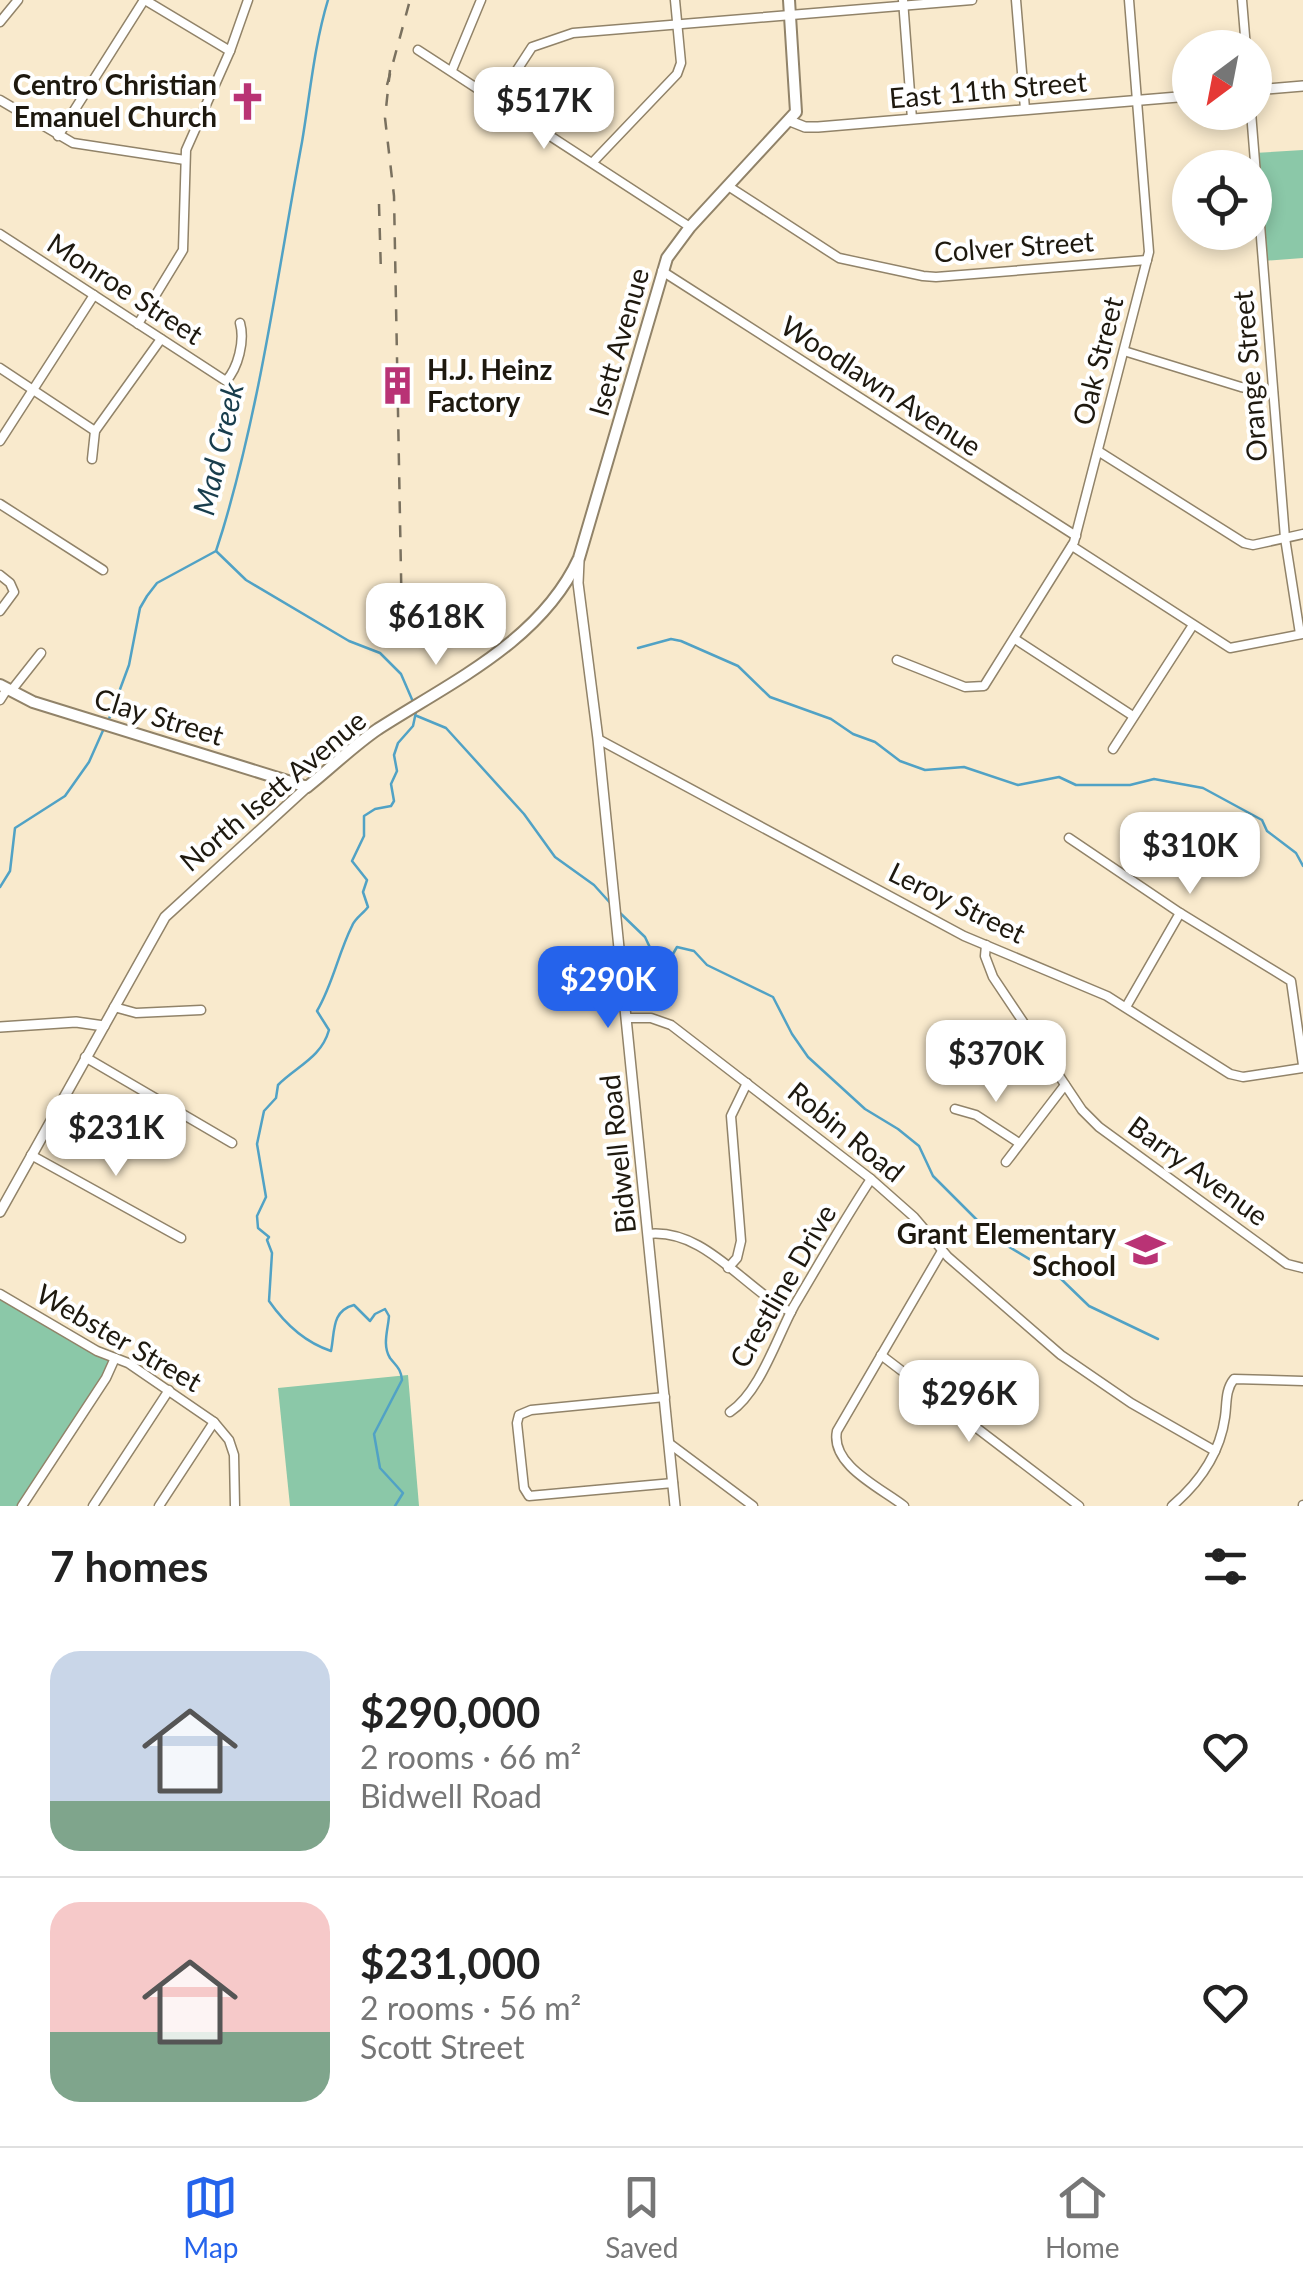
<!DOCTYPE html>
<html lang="en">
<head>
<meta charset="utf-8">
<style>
	:root { --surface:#fff; --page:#f2f2f2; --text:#222; --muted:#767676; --line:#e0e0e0; --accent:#2563eb }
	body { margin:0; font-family:Lato,sans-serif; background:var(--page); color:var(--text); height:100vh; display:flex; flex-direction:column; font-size:38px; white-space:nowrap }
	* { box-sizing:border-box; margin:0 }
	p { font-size:32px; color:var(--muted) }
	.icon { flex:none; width:55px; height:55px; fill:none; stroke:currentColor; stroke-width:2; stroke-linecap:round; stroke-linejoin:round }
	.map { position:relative; height:1506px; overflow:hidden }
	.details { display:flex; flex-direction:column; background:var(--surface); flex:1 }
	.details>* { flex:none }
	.needle { width:65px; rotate:212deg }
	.tools { position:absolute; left:1172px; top:30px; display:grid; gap:20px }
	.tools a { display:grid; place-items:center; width:100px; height:100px; border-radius:50%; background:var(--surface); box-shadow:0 5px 15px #0003; font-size:50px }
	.price { position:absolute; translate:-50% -85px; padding:0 22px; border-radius:20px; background:#fff; color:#222; font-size:32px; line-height:65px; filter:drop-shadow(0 2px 5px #0008) }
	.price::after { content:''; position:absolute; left:50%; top:60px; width:30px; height:22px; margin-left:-15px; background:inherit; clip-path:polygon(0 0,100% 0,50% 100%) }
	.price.current { background:var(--accent); color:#fff }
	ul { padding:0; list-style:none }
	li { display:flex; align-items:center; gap:30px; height:250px; padding:0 50px }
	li+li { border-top:2px solid var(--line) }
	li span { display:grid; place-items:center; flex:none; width:280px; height:200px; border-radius:30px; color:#555 }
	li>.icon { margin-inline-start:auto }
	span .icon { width:120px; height:120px; fill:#fffc; stroke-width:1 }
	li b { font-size:42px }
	h2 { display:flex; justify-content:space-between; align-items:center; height:120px; padding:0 50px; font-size:42px }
	.dock { display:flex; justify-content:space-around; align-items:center; height:140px; border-top:2px solid var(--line); background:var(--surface); font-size:28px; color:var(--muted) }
	.dock a { display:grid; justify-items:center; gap:5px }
	.dock .current { color:var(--accent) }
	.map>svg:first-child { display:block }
	.green { fill:#8bc8a8 }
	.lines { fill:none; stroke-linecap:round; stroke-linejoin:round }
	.stream { stroke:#51a2c5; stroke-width:2.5 }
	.minor-casing { stroke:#918369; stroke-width:11 }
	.tertiary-casing { stroke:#918369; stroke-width:12 }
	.secondary-casing { stroke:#918369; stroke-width:14 }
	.minor { stroke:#fff; stroke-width:8 }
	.tertiary { stroke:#fff; stroke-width:9 }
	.secondary { stroke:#fff; stroke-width:10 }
	.rail { stroke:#7a715f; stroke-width:2.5; stroke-dasharray:12 12; stroke-linecap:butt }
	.labels { text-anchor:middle; stroke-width:8; stroke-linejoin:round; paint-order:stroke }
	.poi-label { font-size:28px; font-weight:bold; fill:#1e190f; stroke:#fff; text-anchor:end }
	.street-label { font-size:28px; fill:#1e190f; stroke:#fff }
	.water-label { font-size:30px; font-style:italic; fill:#183d4c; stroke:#fff }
</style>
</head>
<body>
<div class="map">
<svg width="1303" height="1506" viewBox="0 0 1303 1506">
	<rect width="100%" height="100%" fill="#f9eacd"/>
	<g class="green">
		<path d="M1303 150V258L1263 261 1254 153Z"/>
		<path d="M0 1293 115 1358 22 1506H0Z"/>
		<path d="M408 1375 419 1506H290L278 1388Z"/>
	</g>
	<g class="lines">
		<g class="stream">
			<path d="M216 551 246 580 349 641 380 653 401 674 414 704"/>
			<path d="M638 648 671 639 681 641 738 666 770 697 831 719 853 734 875 742 900 761 925 770 964 767 1018 785 1059 777 1076 785H1130L1154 779 1203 788 1262 820 1267 831 1296 853 1303 866"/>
			<path d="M417 716 446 728 524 814 555 857 594 885 612 905"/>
			<path d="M109 719 129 665 140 608 147 596 157 583 216 551 223 529C261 402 278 271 302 142 310 95 314 46 328 0"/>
			<path d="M0 887 10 871 15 828 65 796 89 762 105 726"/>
			<path d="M618 911 645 937 653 954 663 960 670 959 677 947 694 951 707 965 773 997 792 1034 808 1057 865 1109 898 1129 919 1146 933 1176 996 1239 1059 1277 1089 1306 1158 1339"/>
			<path d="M395 1506 403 1493 380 1468 374 1434 402 1380C401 1369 397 1367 390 1358 382 1345 388 1330 389 1316L385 1309 375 1314 370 1321 354 1305C331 1311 335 1332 331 1351 304 1342 285 1324 269 1301L272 1253 267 1240 269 1237 258 1228 257 1216 266 1197 257 1144 264 1111 276 1098 278 1085C297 1066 321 1058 329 1030L317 1011C333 984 338 954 352 926 355 918 363 914 368 907L363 892 367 880 352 861 364 836V816L375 809 391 806 394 801 391 784 397 771 394 755 398 743 413 726 416 712"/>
		</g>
		<defs>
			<g id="minor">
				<path d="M145 0 230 51"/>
				<path d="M903 0 912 119"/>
				<path d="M1016 0 1025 109"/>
				<path d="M1242 0 1246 48"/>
				<path d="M0 22 18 0"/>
				<path d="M418 50 690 227"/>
				<path d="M452 70 481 0"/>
				<path d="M498 99 532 47 573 33 972 0"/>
				<path d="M0 100 73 143 185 160"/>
				<path d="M1251 112 1285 538 1300 634"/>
				<path d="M58 136 144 0"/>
				<path d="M593 162 677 74 681 63 675 0"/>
				<path d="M728 186 839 258 923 276 936 277 1147 260"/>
				<path d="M0 234 226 381C238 368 245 341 240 323"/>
				<path d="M662 271 1076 536"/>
				<path d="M138 324 183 250 186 150 230 51 248 0"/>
				<path d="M1124 351 1241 387 1273 393"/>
				<path d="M0 368 95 431"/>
				<path d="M0 441 94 295"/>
				<path d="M1098 451 1244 543 1253 545 1303 534"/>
				<path d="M92 459 95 431 161 339"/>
				<path d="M0 504 103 570"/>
				<path d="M1072 546 1230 648 1303 634"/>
				<path d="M0 575 10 583 14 592 0 611"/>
				<path d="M1015 639 1133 716"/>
				<path d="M897 660 965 687 984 686 1074 542 1149 252 1129 0"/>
				<path d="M11 691 41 653"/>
				<path d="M0 700 7 689"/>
				<path d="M598 739 964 936 1107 996 1230 1074 1243 1077 1303 1068"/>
				<path d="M1113 749 1193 625"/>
				<path d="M1069 838 1180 913 1291 981 1303 1065"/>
				<path d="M986 945 985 956 993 977 1082 1110 1099 1127 1287 1264 1303 1268"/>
				<path d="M114 1007 136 1013 201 1010"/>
				<path d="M1126 1007 1180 913"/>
				<path d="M626 1018H651L671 1025 871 1179 914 1217 948 1257 1061 1355 1131 1403 1215 1451"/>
				<path d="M85 1057 232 1143"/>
				<path d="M955 1109 976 1115 1019 1143"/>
				<path d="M31 1155 181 1238"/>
				<path d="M1006 1162 1065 1085"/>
				<path d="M648 1234C705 1228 744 1289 791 1312"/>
				<path d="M728 1268 737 1258 741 1241 731 1116 747 1083"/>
				<path d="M0 1294 97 1351 128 1363 214 1422 229 1440 234 1455 235 1506"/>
				<path d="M881 1355 1079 1506"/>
				<path d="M665 1397 531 1410 519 1415 517 1423 524 1488 529 1496 673 1483"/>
				<path d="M730 1412C760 1392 777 1337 794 1306 819 1264 844 1220 871 1179"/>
				<path d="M670 1444 753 1506"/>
				<path d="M22 1506 106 1378 115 1358"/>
				<path d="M93 1506 169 1390"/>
				<path d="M159 1506 214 1422"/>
				<path d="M904 1506C881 1488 830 1465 837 1431L942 1251"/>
				<path d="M1172 1506C1199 1483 1220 1453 1225 1417 1227 1404 1225 1390 1234 1379L1303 1381"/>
				<path d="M1303 1506V1505"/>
			</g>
			<g id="tertiary">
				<path d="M1255 90 1303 86"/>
				<path d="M790 121 805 127H818L1190 96"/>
				<path d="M579 561 578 583 598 739 675 1506"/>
				<path d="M0 1027 76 1022 104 1026"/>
				<path d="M0 1212 165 917 307 787"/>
			</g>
			<path id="secondary" d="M0 685 33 702 307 787C331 768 353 746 378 729 451 682 541 641 579 558L667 258 690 227 796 112 789 0"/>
		</defs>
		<use href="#minor" class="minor-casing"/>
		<use href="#tertiary" class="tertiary-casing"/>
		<use href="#secondary" class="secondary-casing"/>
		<use href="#minor" class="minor"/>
		<use href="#tertiary" class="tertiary"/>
		<use href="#secondary" class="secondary"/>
		<g class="rail">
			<path d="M390 70 385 118 394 196 402 627"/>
			<path d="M387 85 410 0"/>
			<path d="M379 204 381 274"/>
		</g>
	</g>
	<defs>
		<symbol id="church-bare" viewBox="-9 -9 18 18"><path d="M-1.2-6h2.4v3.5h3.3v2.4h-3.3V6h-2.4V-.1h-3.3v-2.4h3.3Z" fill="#b93375" stroke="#fff" stroke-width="2.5" paint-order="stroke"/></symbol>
		<symbol id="building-bare" viewBox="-9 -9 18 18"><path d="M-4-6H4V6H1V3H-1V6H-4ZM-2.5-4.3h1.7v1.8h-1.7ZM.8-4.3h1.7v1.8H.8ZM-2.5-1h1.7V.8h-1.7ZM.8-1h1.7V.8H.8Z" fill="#b93375" stroke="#fff" stroke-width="2.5" paint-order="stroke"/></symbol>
		<symbol id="school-bare" viewBox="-9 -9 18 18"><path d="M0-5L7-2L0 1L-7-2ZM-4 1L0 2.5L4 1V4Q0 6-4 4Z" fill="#b93375" stroke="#fff" stroke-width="2.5" paint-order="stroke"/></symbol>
	</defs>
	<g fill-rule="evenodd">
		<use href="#church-bare" x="220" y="74" width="55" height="55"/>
		<use href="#building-bare" x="370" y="358" width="55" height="55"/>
		<use href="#school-bare" x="1118" y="1222" width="55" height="55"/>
	</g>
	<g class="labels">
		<g class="poi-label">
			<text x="217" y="95">Centro Christian<tspan x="217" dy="32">Emanuel Church</tspan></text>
			<text x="427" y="380" text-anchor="start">H.J. Heinz<tspan x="427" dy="32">Factory</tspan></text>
			<text x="1116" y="1244">Grant Elementary<tspan x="1116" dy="32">School</tspan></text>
		</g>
		<g class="street-label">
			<text transform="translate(988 90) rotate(-5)" y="10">East 11th Street</text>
			<text transform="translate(1014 247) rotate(-4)" y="10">Colver Street</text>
			<text transform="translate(125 289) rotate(33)" y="10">Monroe Street</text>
			<text transform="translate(619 342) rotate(-74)" y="10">Isett Avenue</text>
			<text transform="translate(1098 361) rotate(-76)" y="10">Oak Street</text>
			<text transform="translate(1250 376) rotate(-95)" y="10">Orange Street</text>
			<text transform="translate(881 386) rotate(33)" y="10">Woodlawn Avenue</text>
			<text transform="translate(159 717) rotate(17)" y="10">Clay Street</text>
			<text transform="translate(273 791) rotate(-40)" y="10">North Isett Avenue</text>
			<text transform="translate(957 903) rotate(26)" y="10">Leroy Street</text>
			<text transform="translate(846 1132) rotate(39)" y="10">Robin Road</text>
			<text transform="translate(618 1154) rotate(-96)" y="10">Bidwell Road</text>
			<text transform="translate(1198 1171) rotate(36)" y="10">Barry Avenue</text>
			<text transform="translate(783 1286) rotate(-60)" y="10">Crestline Drive</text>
			<text transform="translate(119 1338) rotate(30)" y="10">Webster Street</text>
		</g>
		<g class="water-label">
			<text transform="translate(219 449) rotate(-77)" y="10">Mad Creek</text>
		</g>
	</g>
</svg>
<div class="tools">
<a><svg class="needle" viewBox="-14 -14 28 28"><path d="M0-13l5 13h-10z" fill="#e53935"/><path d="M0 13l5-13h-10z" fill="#767676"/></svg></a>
<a><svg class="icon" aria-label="locate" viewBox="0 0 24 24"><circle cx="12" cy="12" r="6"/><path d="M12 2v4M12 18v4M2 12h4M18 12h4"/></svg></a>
</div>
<b class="price" style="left:544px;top:152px">$517K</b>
<b class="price" style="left:436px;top:668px">$618K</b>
<b class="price" style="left:1190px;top:897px">$310K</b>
<b class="price current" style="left:608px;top:1031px">$290K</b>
<b class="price" style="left:996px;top:1105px">$370K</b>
<b class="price" style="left:116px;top:1179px">$231K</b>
<b class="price" style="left:969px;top:1445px">$296K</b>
</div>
<section class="details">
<h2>7 homes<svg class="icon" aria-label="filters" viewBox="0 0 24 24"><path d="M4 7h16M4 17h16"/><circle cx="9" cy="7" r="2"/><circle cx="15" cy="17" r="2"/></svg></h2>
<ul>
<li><span style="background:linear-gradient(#c9d6e8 75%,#7fa58c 0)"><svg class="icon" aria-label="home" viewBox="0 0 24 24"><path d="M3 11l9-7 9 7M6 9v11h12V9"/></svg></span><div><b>$290,000</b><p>2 rooms · 66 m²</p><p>Bidwell Road</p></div><svg class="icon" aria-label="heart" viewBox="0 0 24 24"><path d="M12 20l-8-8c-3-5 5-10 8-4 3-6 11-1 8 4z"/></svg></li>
<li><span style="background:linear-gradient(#f6c9c9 65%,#7fa58c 0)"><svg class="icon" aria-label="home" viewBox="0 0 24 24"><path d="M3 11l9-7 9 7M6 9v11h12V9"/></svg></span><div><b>$231,000</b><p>2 rooms · 56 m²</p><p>Scott Street</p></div><svg class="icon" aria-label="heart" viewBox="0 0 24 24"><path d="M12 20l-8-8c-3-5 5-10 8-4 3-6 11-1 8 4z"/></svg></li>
</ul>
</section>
<nav class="dock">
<a class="current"><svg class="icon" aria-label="map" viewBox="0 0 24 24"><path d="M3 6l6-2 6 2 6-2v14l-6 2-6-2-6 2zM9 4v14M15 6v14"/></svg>Map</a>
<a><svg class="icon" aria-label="saved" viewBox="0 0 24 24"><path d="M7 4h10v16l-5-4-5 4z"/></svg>Saved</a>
<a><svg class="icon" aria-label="home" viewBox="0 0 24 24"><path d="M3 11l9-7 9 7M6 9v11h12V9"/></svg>Home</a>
</nav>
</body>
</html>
